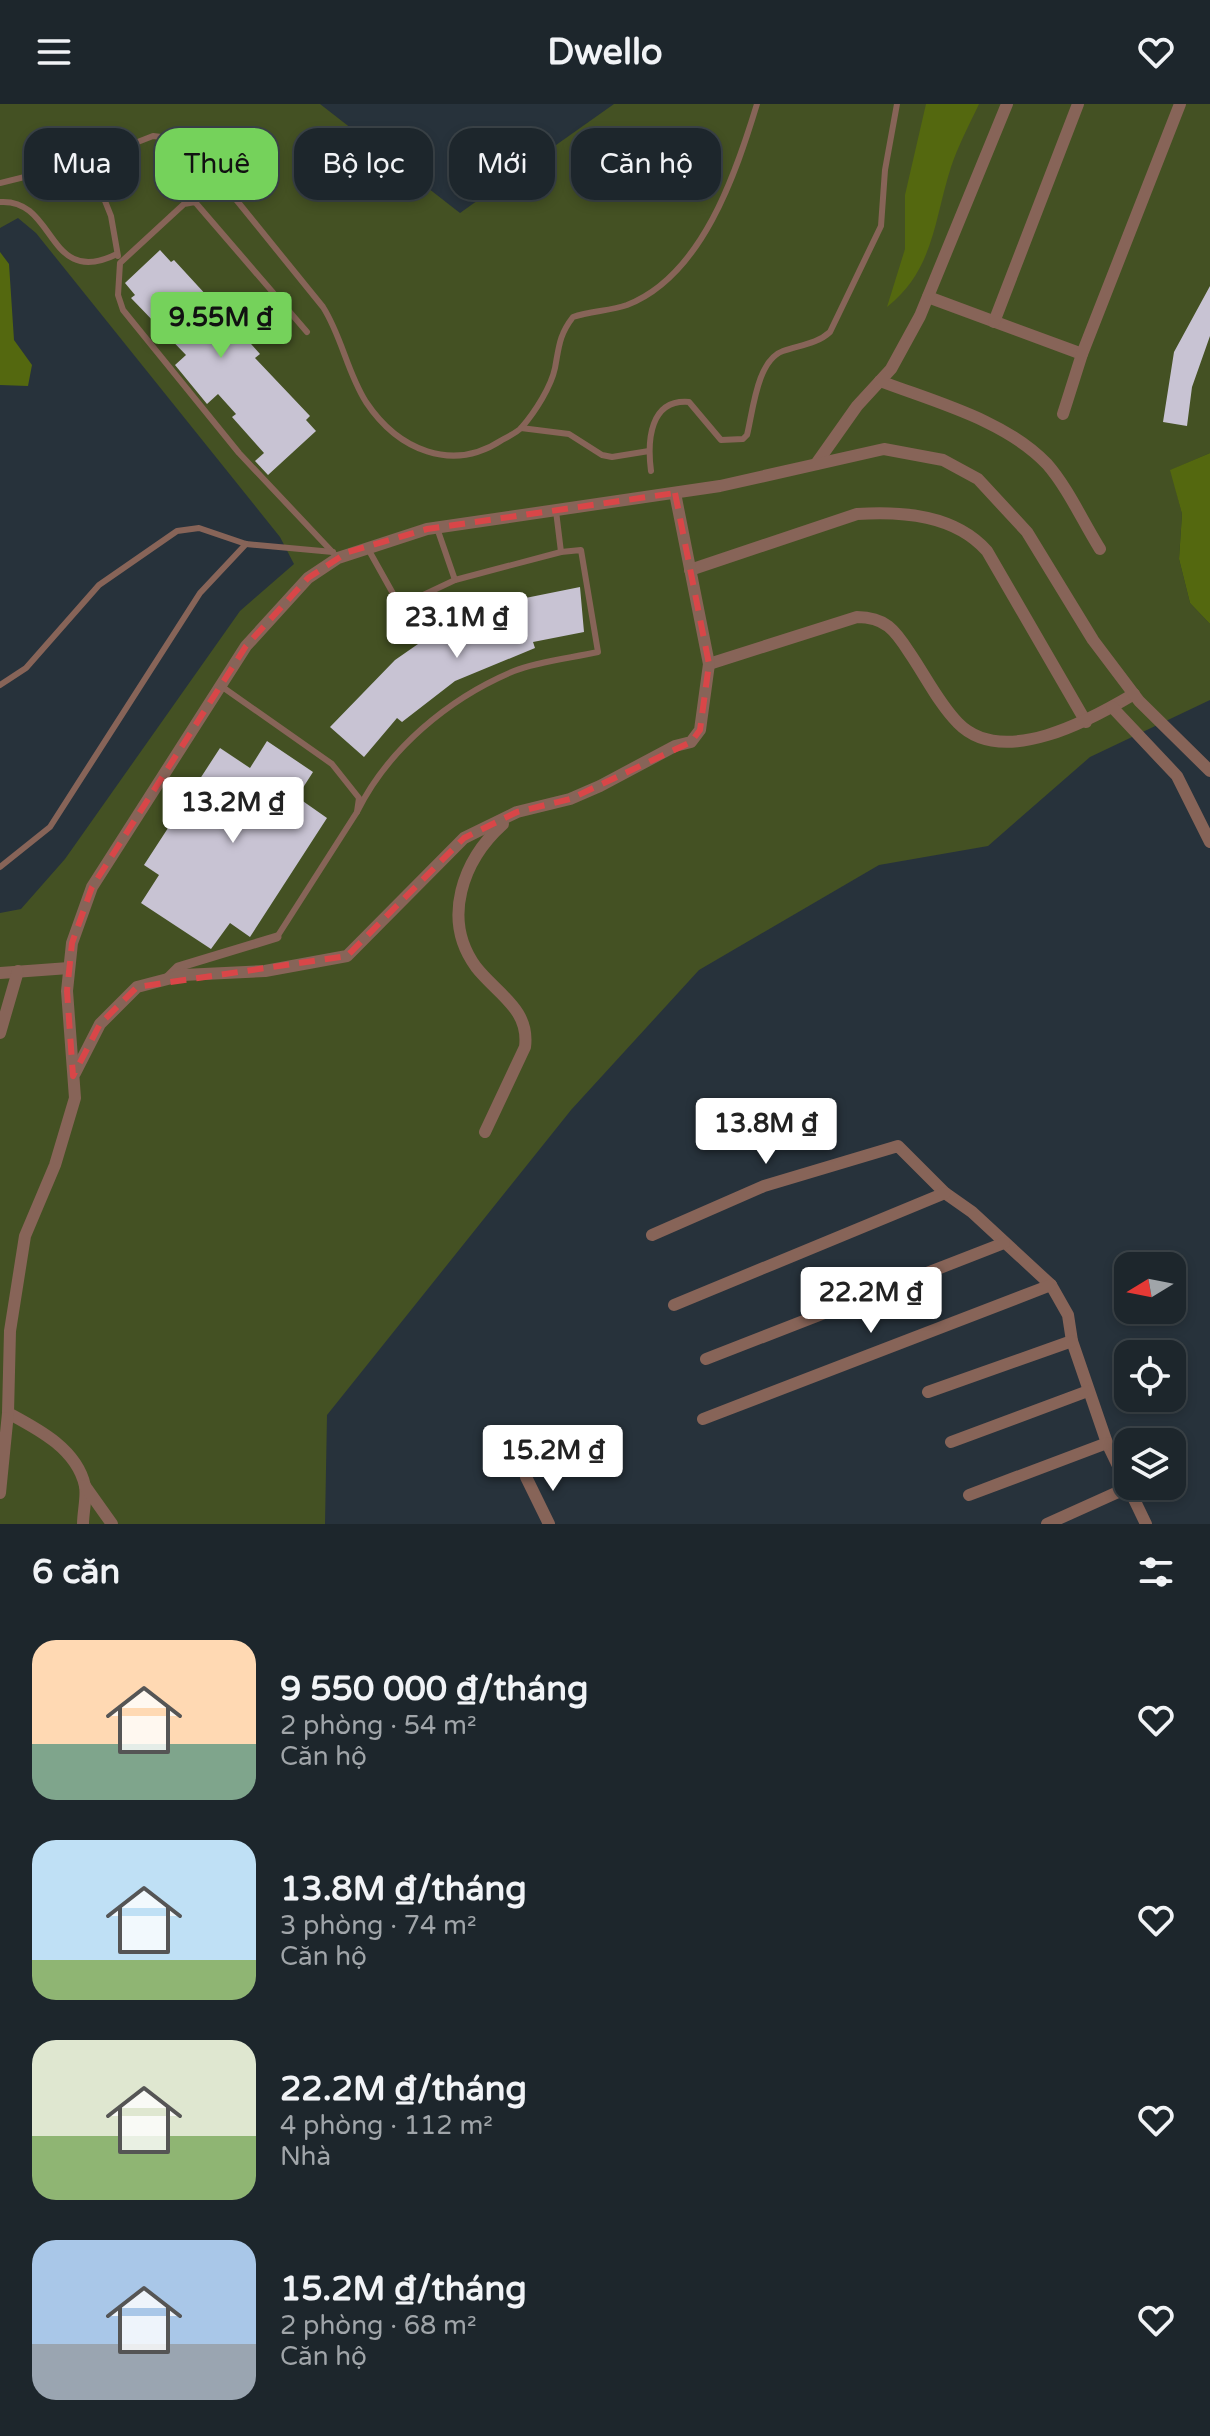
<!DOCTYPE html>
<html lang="vi">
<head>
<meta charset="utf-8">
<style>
	:root { --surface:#1d262c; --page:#252e34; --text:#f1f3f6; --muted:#a0a5a9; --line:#3b4348; --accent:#75d25b }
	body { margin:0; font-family:"Varela Round",sans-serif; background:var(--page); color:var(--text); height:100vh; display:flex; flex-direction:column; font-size:30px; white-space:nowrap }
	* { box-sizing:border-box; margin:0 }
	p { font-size:26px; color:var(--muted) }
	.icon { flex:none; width:44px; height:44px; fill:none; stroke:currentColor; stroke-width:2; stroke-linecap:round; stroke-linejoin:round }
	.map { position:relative; height:1420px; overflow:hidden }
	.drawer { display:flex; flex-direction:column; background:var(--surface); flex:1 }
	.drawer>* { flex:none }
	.hud { position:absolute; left:24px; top:24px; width:800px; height:72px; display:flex; gap:16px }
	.needle { width:52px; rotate:260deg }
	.fabs { position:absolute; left:1114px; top:1148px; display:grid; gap:16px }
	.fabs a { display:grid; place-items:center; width:72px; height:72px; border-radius:16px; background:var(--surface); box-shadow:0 4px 12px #0003,0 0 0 2px var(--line); font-size:40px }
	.price { position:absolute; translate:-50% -68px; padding:0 18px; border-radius:8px; background:#fff; color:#222; font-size:26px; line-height:52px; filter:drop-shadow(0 2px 4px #0008) }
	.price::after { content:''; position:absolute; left:50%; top:48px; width:24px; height:18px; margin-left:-12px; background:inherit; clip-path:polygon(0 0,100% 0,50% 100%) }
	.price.selected { background:var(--accent); color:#111 }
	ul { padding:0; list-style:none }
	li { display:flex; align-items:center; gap:24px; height:200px; padding:0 32px }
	li span { display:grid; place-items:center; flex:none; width:224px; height:160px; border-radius:24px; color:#555 }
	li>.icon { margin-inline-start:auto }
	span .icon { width:96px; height:96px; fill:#fffc; stroke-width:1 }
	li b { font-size:34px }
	h2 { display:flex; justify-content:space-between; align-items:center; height:96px; padding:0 32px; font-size:34px }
	.pill { padding:0 28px; border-radius:24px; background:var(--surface); box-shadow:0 4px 12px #0003,0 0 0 2px var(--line); font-size:28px; line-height:72px }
	.pill.selected { background:var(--accent); color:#111 }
	header { display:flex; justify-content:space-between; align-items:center; height:104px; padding:0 32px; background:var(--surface); font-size:36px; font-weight:800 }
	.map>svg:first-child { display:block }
	.green { fill:#445123 }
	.forest { fill:#54680f }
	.building { fill:#c8c3d3 }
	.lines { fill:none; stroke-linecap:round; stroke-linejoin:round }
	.service { stroke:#876458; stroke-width:6 }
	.pedestrian { stroke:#876458; stroke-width:9 }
	.minor { stroke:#876458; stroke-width:12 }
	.marked { fill:none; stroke:#d94648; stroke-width:6; stroke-dasharray:16 10; stroke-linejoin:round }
</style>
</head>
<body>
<header><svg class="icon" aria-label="menu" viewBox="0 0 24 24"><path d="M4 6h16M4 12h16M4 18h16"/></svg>Dwello<svg class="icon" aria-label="heart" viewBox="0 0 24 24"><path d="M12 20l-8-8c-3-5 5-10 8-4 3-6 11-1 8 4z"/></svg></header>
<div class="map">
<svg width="1210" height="1420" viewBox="0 0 1210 1420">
	<rect width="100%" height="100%" fill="#27323b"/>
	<path class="green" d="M0 0H320L460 109 614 0H1210V349L1171 366 1182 410 1179 455 1190 499 1210 520V596L1090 653 988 742 879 761 699 866 571 1006 327 1311 325 1420H0V809L21 805 65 755 240 507 294 460 280 433 36 129 18 114 0 124Z"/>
	<g class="forest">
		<path d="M926 0H979C969 21 958 42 951 63 934 116 934 166 887 203L905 145V91Z"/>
		<path d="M0 148 9 160 14 236 32 261 28 282 0 281Z"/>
		<path d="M1210 349V520L1190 499 1179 455 1182 410 1170 366Z"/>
	</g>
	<g class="building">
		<path d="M160 146 171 158 174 156 208 193 204 196 221 215 225 211 260 250 255 254 310 312 306 316 316 327 268 371 255 357 264 349 232 313 236 310 218 290 207 300 175 261 186 251 131 194 135 191 125 179Z"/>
		<path d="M1210 182V232L1192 283 1187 322 1163 318 1174 248Z"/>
		<path d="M580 483 584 528 533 538 535 544 455 577 402 618 397 614 364 653 330 623 395 556 431 531 500 499Z"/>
		<path d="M267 637 313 668 297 693 327 714 250 833 230 819 211 845 141 799 159 771 144 761 220 644 250 664Z"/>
	</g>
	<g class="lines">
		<g class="service">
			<path d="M89 57 111 112 118 152"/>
			<path d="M0 79 89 57 153 32 170 34 195 45 323 203C342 233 347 268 366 298 398 346 452 369 502 336 509 332 518 328 522 323 535 308 551 283 555 264 559 243 559 231 573 213 590 207 610 207 627 201 702 172 736 69 757 0"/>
			<path d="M0 98C57 94 46 185 117 150"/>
			<path d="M307 228 195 98 184 100 120 159 118 191 123 206 239 349 338 454"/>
			<path d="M521 324 569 330 602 351 612 353 649 347"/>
			<path d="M651 367C647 336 650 295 689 298L721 336 743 335 747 331C753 307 757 256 783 247 800 241 817 240 830 228L881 122 885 66 897 0"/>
			<path d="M437 424 455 476 561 448"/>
			<path d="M367 443 400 502 455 476"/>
			<path d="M0 581 26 564 99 481 177 427 199 424 246 440 333 448"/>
			<path d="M221 582 332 660 359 694 357 708 277 833"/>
			<path d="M357 708C388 645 449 594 514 567 539 557 571 554 598 548L581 446 561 448 556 407"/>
			<path d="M0 763 50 723 200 489 246 440"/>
		</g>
		<path class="pedestrian" d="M166 875 178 863 277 833"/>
		<g class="minor">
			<path d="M928 193 1082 250"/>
			<path d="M994 218 1078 0"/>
			<path d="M880 277C935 298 1005 316 1047 360 1068 384 1083 418 1100 445"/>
			<path d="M1063 310 1082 250 1180 0"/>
			<path d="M816 360 857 302 891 265 920 212 1007 0"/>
			<path d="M690 466 857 410C903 407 955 411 987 447L1086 618"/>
			<path d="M709 560 857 513C885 513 895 526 909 548 925 571 939 600 958 619 1003 665 1092 615 1134 590"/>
			<path d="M1112 603 1177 672 1210 738"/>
			<path d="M0 869 69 864"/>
			<path d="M0 929 18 867"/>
			<path d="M75 969 100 920 137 883 183 871 265 867 347 852 464 734 517 708 570 695 600 682 675 642 691 638 700 626 709 560 675 389"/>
			<path d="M485 1028 525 943C530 905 497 890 476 863 441 815 463 756 503 720"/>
			<path d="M652 1131 764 1082 898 1042 945 1089 972 1108 1051 1181 1068 1211 1072 1237 1107 1339 1146 1420"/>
			<path d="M674 1201 945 1089"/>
			<path d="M706 1255 1004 1139"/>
			<path d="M928 1288 1072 1237"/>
			<path d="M8 1309C38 1325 77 1345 85 1382 87 1393 83 1408 83 1420"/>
			<path d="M703 1315 1051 1181"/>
			<path d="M951 1338 1088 1287"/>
			<path d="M526 1373 549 1420"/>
			<path d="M85 1382 112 1420"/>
			<path d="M0 1389 8 1309 10 1227 25 1132 55 1061 75 994 67 887 72 839 92 783 246 542 308 474 338 454 427 425 720 382 884 345 943 356 978 375 1027 428 1093 536 1139 597 1210 667"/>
			<path d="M969 1391 1107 1339"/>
			<path d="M1047 1420 1127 1384"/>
		</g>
	</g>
	<path class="marked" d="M675 389 709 560 700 626 691 638 570 695 517 708 464 734 347 852 137 883 100 920 73 972 67 887 72 839 92 783 246 542 308 474 348 448 427 425Z"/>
</svg>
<div class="fabs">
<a><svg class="needle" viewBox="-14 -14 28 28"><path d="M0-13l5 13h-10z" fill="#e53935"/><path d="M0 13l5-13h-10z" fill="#a0a5a9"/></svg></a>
<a><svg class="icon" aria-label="locate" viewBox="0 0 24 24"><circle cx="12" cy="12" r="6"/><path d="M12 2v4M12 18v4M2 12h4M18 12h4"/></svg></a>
<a><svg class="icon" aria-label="layers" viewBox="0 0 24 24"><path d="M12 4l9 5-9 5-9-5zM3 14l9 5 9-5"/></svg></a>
</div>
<b class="price selected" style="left:221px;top:256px">9.55M ₫</b>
<b class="price" style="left:457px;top:556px">23.1M ₫</b>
<b class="price" style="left:233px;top:741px">13.2M ₫</b>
<b class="price" style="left:766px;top:1062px">13.8M ₫</b>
<b class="price" style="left:871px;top:1231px">22.2M ₫</b>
<b class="price" style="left:553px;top:1389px">15.2M ₫</b>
<div class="hud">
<a class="pill">Mua</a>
<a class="pill selected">Thuê</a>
<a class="pill">Bộ lọc</a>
<a class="pill">Mới</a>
<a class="pill">Căn hộ</a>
</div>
</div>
<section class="drawer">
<h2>6 căn<svg class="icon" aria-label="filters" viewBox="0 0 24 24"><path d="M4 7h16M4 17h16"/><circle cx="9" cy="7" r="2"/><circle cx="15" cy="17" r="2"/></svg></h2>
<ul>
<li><span style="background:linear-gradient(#ffd9b3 65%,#7fa58c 0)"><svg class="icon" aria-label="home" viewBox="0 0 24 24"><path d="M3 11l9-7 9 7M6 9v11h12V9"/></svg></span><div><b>9 550 000 ₫/tháng</b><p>2 phòng · 54 m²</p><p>Căn hộ</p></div><svg class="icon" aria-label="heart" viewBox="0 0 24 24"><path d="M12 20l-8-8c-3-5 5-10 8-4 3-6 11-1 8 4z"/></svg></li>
<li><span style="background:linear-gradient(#bfe0f5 75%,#8fb573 0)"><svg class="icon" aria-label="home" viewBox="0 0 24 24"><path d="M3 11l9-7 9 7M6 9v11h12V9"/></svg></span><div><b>13.8M ₫/tháng</b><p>3 phòng · 74 m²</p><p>Căn hộ</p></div><svg class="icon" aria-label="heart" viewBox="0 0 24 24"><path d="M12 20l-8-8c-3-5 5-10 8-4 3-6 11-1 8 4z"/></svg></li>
<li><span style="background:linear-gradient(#dfe7d0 60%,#8fb573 0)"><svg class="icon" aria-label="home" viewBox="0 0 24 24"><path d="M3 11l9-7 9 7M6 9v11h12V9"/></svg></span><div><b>22.2M ₫/tháng</b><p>4 phòng · 112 m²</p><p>Nhà</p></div><svg class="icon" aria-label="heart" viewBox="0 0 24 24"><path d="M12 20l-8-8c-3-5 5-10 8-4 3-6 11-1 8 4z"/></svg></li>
<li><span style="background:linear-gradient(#a9c7e8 65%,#9aa5b1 0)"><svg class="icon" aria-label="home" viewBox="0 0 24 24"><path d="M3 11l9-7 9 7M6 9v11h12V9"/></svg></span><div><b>15.2M ₫/tháng</b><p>2 phòng · 68 m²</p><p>Căn hộ</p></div><svg class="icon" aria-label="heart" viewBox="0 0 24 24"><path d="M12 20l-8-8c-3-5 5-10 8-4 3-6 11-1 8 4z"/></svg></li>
</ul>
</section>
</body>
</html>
